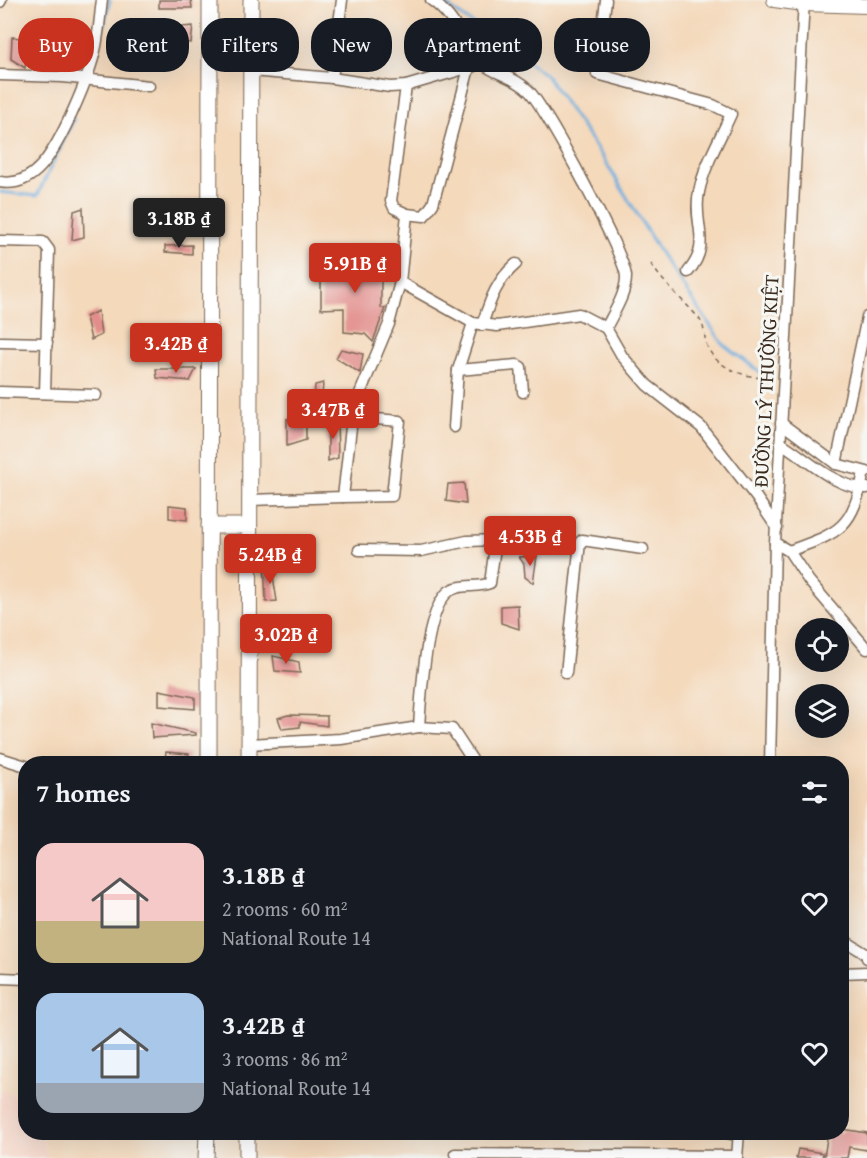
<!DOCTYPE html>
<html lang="en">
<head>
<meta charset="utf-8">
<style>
	:root { --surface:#171b24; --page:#20242c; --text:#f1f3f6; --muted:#9ea1a6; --accent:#c8321e }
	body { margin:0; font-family:"Gentium Book Plus",serif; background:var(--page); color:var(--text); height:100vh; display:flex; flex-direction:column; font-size:22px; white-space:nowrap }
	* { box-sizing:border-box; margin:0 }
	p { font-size:20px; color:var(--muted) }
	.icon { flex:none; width:33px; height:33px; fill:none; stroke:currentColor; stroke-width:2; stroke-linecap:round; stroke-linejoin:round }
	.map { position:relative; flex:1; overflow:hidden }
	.details { position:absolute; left:18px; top:756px; width:831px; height:384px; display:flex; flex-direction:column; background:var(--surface); border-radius:24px; box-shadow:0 6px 24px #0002 }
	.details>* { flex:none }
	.hud { position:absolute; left:18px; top:18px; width:831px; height:54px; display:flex; gap:12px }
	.controls { position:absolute; left:795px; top:618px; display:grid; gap:12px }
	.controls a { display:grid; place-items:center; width:54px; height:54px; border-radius:50%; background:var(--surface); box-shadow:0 6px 24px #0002; font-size:30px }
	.price { position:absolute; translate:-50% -51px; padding:0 14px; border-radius:6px; background:var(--accent); color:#fff; font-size:20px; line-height:39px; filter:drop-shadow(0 2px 3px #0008) }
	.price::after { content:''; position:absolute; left:50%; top:36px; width:18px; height:14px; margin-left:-9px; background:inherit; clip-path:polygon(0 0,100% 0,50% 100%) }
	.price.selected { background:#222; color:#fff }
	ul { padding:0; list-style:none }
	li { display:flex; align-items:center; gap:18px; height:150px; padding:0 18px }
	li span { display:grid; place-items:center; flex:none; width:168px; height:120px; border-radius:18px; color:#555 }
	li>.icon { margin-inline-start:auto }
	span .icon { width:72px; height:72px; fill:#fffc; stroke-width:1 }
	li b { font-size:26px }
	h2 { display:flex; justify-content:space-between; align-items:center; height:72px; padding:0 18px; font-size:26px }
	.pill { padding:0 21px; border-radius:24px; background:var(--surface); box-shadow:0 6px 24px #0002; font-size:21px; line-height:54px }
	.pill.selected { background:var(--accent); color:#fff }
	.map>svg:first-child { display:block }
	.built { fill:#f5d2c3 }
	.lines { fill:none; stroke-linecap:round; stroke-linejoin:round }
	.stream { stroke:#6aadde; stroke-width:3 }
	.building { fill:#e28d8b }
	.minor-casing { stroke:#7c6755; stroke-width:13 }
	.major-casing { stroke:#7c6755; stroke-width:16 }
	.highway-casing { stroke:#7c6755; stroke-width:17 }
	.path { stroke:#7c6755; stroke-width:1.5; stroke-dasharray:4.5 4.5; stroke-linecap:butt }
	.minor { stroke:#fff; stroke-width:10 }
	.major { stroke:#fff; stroke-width:14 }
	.highway { stroke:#fff; stroke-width:15 }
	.labels { text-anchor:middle; stroke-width:6; stroke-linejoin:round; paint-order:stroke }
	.street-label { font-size:20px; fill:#3b2a1e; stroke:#f6f6f2 }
</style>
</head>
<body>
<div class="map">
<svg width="867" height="1158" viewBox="0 0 867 1158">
	<rect width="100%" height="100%" fill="#f6f6f2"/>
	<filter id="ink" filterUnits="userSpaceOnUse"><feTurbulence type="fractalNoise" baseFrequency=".0167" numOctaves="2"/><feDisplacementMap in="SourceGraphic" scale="12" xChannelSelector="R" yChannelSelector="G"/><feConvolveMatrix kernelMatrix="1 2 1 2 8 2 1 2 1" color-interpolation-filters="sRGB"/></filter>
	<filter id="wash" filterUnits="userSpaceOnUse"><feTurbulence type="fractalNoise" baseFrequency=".008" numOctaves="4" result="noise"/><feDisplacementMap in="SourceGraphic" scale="24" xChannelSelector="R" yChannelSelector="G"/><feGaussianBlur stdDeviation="1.35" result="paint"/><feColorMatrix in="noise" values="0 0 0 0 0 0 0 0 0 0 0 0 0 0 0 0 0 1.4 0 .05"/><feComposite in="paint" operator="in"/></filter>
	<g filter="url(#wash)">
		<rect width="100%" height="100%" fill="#f4d9bb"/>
		<path class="built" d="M0 1090 8 1091 25 1103 26 1132 39 1133 48 1158H0Z"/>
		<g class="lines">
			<g class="stream">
				<path d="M443 3 545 74 602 156 661 254 723 344 761 373"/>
				<path d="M104 25 110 0"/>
				<path d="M0 192 37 196 74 119"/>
			</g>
		</g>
		<g id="blocks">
			<g class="building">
				<path d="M159 0H191L192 8H159Z"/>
				<path d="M193 26 191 43 158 39 159 29Z"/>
				<path d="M12 37 29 39 25 68 11 59Z"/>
				<path d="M122 37H148L150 50H123Z"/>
				<path d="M83 208 84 237 72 240 74 211Z"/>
				<path d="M192 245V254L165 252V246Z"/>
				<path d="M348 254H376V269H381V308H385L373 342 365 334 344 332V308L321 309V270H348Z"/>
				<path d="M98 311 101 335 91 340 86 317Z"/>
				<path d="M341 349 363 354 360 373 336 358Z"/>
				<path d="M156 369H196L190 381 157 378Z"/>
				<path d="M323 383 322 397 314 400 315 385Z"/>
				<path d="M306 416V440L287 446V419Z"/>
				<path d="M328 419H337L338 458 328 461Z"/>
				<path d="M464 483 466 504 446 501 448 484Z"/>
				<path d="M169 505 187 507V520L169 518Z"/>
				<path d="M537 556 533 583 525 577 524 564 519 557Z"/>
				<path d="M264 563 272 570 277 601 266 602Z"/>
				<path d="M518 605 519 629 501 623V606Z"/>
				<path d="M273 656 299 662 300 673 275 671Z"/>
				<path d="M159 690 195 697V709L159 706Z"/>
				<path d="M288 715 327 716V726L300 722V727L282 729 278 718Z"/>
				<path d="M151 723 196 733V735L152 738Z"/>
				<path d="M166 752 189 754 188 761 165 759Z"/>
				<path d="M842 1129 867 1133V1150L849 1147 847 1158H824L828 1132H842Z"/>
				<path d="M798 1149 823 1153 822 1158H796Z"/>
			</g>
		</g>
	</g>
	<g filter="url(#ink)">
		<use href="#blocks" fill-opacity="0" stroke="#7c6755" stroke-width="1.5"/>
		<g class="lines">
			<defs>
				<g id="minor">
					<path d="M431 0C458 19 462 44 482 63 494 74 516 77 529 91 546 108 626 257 626 277 626 294 614 312 606 328L622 356 647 385 701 427 756 497 777 528"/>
					<path d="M606 0 597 74 713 105 731 114C720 139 704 166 699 192 692 224 713 243 688 272"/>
					<path d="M0 2 1 0"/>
					<path d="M251 71 332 78 390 87 406 86 474 66"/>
					<path d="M0 75 63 77 149 86"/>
					<path d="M332 78 342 0"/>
					<path d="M406 86 391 201 394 208 407 214"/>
					<path d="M0 182C16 185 30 178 41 166 61 144 90 76 96 46 99 31 100 15 102 0"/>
					<path d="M0 241 43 242 49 250 45 393"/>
					<path d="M400 282 473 323 497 326 579 314 606 328"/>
					<path d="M482 325C490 301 496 281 516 264"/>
					<path d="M0 342 47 343"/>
					<path d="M458 370 517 365 521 367 523 392"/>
					<path d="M0 392 96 395"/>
					<path d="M781 423 836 464 867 472"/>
					<path d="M454 427 458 370 473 323"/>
					<path d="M781 443C806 458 836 489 867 488"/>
					<path d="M836 464 867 317"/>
					<path d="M343 497 392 496 400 421 352 417"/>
					<path d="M249 500 343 497 353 410 389 324 400 282 407 214 424 216 433 204 469 68"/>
					<path d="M775 543 789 551 809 581 867 649"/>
					<path d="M359 550 421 551 467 541 496 540"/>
					<path d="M789 551C841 532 852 529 864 472"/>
					<path d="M566 673 580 542 582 540 643 549"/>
					<path d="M249 744 341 739 419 727"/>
					<path d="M0 758 26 766"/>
					<path d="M475 764 452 729 419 727C421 699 425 600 453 589 464 584 478 588 490 583L496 540 525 539 578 546"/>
					<path d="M770 764 775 543 804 0"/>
					<path d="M842 939 866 954 867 958"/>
					<path d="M842 973 867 972"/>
					<path d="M0 978 26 979"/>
					<path d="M724 1132 739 1136"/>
					<path d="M455 1154 737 1156"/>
					<path d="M737 1158 739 1132"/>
				</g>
				<path id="major" d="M774 0 804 4 867 6"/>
				<g id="highway">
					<path d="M209 526H249"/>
					<path d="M209 764 210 0"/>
					<path d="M249 764 251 0"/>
					<path d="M206 1158 207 1132"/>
					<path d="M247 1158V1132"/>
				</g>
			</defs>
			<use href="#minor" class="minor-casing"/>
			<use href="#major" class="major-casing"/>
			<use href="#highway" class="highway-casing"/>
			<path class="path" d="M651 264C664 284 681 298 697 316 706 326 703 334 707 346 717 370 749 378 773 379"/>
			<use href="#minor" class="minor"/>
			<use href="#major" class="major"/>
			<use href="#highway" class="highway"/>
		</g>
	</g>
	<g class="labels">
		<g class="street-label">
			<text transform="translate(766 381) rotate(-87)" y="7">ĐƯỜNG LÝ THƯỜNG KIỆT</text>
		</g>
	</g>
</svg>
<div class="controls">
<a><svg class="icon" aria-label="locate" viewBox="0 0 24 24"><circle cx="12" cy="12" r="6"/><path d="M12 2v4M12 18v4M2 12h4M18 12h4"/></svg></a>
<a><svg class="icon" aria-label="layers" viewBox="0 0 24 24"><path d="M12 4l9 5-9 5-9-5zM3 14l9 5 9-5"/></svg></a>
</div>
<b class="price selected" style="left:179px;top:249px">3.18B ₫</b>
<b class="price" style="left:355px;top:294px">5.91B ₫</b>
<b class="price" style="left:176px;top:374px">3.42B ₫</b>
<b class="price" style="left:333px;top:440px">3.47B ₫</b>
<b class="price" style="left:530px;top:567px">4.53B ₫</b>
<b class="price" style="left:270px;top:585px">5.24B ₫</b>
<b class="price" style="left:286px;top:665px">3.02B ₫</b>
<div class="hud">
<a class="pill selected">Buy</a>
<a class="pill">Rent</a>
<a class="pill">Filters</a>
<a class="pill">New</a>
<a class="pill">Apartment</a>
<a class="pill">House</a>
</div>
<section class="details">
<h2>7 homes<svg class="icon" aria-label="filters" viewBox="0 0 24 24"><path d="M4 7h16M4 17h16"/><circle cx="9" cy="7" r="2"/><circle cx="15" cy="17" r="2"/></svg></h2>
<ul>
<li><span style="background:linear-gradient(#f6c9c9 65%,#c2b280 0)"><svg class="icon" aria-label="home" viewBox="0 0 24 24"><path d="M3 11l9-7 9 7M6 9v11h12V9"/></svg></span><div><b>3.18B ₫</b><p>2 rooms · 60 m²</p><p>National Route 14</p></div><svg class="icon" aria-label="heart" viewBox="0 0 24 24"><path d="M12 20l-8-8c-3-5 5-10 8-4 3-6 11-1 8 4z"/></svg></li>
<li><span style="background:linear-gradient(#a9c7e8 75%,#9aa5b1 0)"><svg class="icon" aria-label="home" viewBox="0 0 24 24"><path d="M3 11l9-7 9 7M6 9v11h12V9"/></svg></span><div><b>3.42B ₫</b><p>3 rooms · 86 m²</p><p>National Route 14</p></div><svg class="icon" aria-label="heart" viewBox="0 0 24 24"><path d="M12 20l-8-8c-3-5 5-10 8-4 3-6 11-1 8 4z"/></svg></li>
</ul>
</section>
</div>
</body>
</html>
